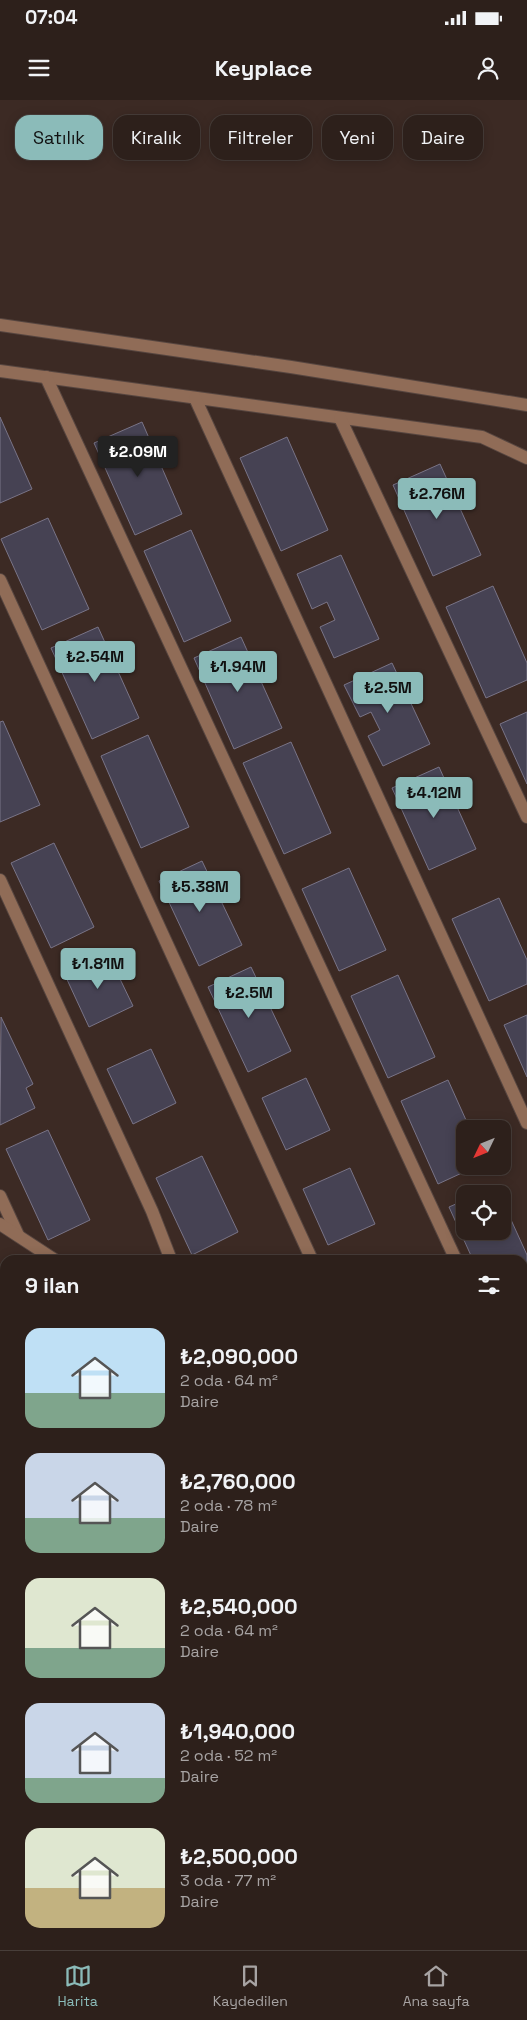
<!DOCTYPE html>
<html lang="tr">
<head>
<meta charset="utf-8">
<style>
	:root { --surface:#2d201b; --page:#392d28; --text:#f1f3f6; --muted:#a7a3a3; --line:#483e3a; --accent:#8bbbb9 }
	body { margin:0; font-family:"Space Grotesk",sans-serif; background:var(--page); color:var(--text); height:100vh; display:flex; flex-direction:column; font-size:19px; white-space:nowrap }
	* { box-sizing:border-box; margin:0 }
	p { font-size:16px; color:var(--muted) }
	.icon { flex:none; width:28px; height:28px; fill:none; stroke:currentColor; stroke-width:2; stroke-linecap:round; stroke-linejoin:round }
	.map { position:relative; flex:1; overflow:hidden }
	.drawer { position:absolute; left:0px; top:1155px; width:528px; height:695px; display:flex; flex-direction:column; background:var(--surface); border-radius:15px 15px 0 0; box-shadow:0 2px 12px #0003,0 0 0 1px var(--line) }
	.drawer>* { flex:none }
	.banner { position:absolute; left:15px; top:15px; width:498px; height:45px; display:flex; gap:10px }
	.needle { width:32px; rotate:227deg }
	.buttons { position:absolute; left:456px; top:1020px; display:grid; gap:10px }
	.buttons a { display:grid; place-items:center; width:55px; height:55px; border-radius:10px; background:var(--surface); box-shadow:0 2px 12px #0003,0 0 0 1px var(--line); font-size:25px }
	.price { position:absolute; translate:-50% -42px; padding:0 11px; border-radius:5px; background:var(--accent); color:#111; font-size:16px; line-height:32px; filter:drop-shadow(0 1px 2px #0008) }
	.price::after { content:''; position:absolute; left:50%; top:30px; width:15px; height:11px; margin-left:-8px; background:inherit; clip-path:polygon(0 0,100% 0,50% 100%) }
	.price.on { background:#222; color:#fff }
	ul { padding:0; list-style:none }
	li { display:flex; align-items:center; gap:15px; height:125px; padding:0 25px }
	li span { display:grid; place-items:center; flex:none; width:140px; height:100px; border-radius:15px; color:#555 }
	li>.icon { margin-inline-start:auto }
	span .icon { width:60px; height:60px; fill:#fffc; stroke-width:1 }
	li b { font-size:21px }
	h2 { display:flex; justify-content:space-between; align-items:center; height:60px; padding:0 25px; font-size:21px }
	.pill { padding:0 18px; border-radius:15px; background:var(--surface); box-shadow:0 2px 12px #0003,0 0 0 1px var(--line); font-size:18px; line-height:45px }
	.pill.on { background:var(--accent); color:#111 }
	.status { display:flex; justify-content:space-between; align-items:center; height:35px; padding:0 25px; background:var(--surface); direction:ltr }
	.status svg { height:14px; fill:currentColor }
	header { display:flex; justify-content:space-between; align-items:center; height:65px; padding:0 25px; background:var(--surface); font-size:22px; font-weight:600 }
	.dock { display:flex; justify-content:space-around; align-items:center; height:70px; border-top:1px solid var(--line); background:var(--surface); font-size:14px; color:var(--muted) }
	.dock a { display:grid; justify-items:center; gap:2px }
	.dock .on { color:var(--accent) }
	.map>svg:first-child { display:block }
	.building { fill:#464253; stroke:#797487 }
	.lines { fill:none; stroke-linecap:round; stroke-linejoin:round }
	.minor-casing { stroke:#574640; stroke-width:14 }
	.minor { stroke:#906c57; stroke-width:12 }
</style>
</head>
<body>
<div class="status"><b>07:04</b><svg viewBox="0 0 49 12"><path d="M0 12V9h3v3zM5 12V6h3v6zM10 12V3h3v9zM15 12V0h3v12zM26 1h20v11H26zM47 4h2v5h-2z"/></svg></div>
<header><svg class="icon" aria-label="menu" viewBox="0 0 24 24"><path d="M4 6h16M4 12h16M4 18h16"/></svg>Keyplace<svg class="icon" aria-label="person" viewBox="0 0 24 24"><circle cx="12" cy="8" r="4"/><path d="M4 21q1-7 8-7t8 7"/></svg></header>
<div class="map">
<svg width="527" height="1850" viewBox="0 0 527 1850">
	<rect width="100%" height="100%" fill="#3c2a24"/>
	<g class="building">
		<path d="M0 317 32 389 0 403Z"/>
		<path d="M142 322 182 414 135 435 94 343Z"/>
		<path d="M287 337 328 430 281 451 240 358Z"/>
		<path d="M440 364 481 455 433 476 393 385Z"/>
		<path d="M48 418 89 509 42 530 1 439Z"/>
		<path d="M191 430 231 521 184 542 144 451Z"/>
		<path d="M341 455 379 539 334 558 320 527 335 520 327 502 312 509 297 474Z"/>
		<path d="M493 486 527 563V580L486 598 446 507Z"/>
		<path d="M98 527 139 618 92 639 51 548Z"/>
		<path d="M241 537 282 628 234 649 194 558Z"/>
		<path d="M392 563 430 644 383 666 368 636 380 630 371 612 360 617 344 585Z"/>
		<path d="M527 612V684L500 624Z"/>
		<path d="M3 621 40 705 0 722V622Z"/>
		<path d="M148 635 189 727 141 748 101 656Z"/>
		<path d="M291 642 331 733 284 754 243 663Z"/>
		<path d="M439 667 476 749 429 770 392 688Z"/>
		<path d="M54 743 94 827 51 848 11 763Z"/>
		<path d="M202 761 242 845 199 866 159 781Z"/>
		<path d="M349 768 386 850 339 871 302 789Z"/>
		<path d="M499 798 527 860V884L489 901 452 819Z"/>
		<path d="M107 852 133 906 89 927 64 873Z"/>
		<path d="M251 867 291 951 248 972 208 887Z"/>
		<path d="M398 875 435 957 388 978 351 896Z"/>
		<path d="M527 915V977L504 925Z"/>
		<path d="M1 917 33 984 26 988 35 1008 0 1025Z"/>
		<path d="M151 949 176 1003 133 1024 107 969Z"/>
		<path d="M306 978 330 1030 286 1050 262 998Z"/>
		<path d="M448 980 470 1029H465V1066H477L438 1084 401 1001Z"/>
		<path d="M48 1030 90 1120 48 1140 6 1049Z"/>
		<path d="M202 1056 238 1132 192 1155 156 1078Z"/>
		<path d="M350 1068 375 1124 328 1145 303 1089Z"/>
		<path d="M496 1086 500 1094H479Z"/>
		<path d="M465 1100V1131H502V1100L527 1155V1171L522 1173V1160H473L449 1107Z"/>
		<path d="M527 1210V1271L522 1260V1212Z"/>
		<path d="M5 1221V1282L0 1280V1230Z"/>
		<path d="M0 1374 5 1377V1410L2 1414 0 1413Z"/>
		<path d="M0 1512 5 1515V1555L0 1552Z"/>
		<path d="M527 1524V1568L522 1566V1533Z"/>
		<path d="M5 1661V1692L0 1689V1670Z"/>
		<path d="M2 1799 5 1801V1845H129L126 1850H8L0 1846V1803Z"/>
		<path d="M267 1845H395L392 1850H264Z"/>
		<path d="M497 1845H508L512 1850H490Z"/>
	</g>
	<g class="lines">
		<defs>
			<g id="minor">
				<path d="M0 225 291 267 527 305"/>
				<path d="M0 271 482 337 527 358"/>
				<path d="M46 277 456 1160"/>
				<path d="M195 298 527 1023"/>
				<path d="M340 318 527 717"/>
				<path d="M0 480 312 1160"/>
				<path d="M0 780 152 1111 171 1160"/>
				<path d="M0 1096 18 1135"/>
				<path d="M0 1124 55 1160"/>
				<path d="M0 1302 5 1305"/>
				<path d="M522 1302 527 1312"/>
				<path d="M0 1442 5 1445"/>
				<path d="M522 1459 527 1462"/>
				<path d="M0 1595 5 1592"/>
				<path d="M522 1598 527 1600"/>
				<path d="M522 1678 527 1670"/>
				<path d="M0 1713 5 1716"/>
				<path d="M225 1845 234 1850"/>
			</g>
		</defs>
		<use href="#minor" class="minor-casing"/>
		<use href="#minor" class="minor"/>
	</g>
</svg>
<div class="buttons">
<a><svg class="needle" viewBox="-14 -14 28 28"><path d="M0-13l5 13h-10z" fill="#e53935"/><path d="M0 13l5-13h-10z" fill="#a7a3a3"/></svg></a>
<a><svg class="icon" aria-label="locate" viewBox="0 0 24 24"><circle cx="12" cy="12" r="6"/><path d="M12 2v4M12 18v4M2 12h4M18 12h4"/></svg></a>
</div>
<b class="price on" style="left:138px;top:378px">₺2.09M</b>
<b class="price" style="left:437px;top:420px">₺2.76M</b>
<b class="price" style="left:95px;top:583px">₺2.54M</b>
<b class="price" style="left:238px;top:593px">₺1.94M</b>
<b class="price" style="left:388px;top:614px">₺2.5M</b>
<b class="price" style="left:434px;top:719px">₺4.12M</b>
<b class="price" style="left:200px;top:813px">₺5.38M</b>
<b class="price" style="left:98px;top:890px">₺1.81M</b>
<b class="price" style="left:249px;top:919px">₺2.5M</b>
<div class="banner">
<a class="pill on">Satılık</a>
<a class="pill">Kiralık</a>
<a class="pill">Filtreler</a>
<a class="pill">Yeni</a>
<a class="pill">Daire</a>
</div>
<section class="drawer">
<h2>9 ilan<svg class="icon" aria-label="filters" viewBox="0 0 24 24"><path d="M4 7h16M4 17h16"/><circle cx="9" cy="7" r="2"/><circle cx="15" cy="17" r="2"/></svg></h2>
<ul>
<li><span style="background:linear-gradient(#bfe0f5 65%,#7fa58c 0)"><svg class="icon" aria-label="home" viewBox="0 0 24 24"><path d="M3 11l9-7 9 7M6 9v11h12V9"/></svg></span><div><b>₺2,090,000</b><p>2 oda · 64 m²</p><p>Daire</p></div></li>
<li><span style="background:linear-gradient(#c9d6e8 65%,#7fa58c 0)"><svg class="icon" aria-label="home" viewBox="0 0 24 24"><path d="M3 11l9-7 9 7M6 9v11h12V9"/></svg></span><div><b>₺2,760,000</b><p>2 oda · 78 m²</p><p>Daire</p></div></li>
<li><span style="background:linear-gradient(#dfe7d0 70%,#7fa58c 0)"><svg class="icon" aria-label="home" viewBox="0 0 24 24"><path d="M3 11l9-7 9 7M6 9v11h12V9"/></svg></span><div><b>₺2,540,000</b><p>2 oda · 64 m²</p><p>Daire</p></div></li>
<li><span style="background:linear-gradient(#c9d6e8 75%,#7fa58c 0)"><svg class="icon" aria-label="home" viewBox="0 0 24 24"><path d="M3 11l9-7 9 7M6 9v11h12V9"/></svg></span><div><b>₺1,940,000</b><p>2 oda · 52 m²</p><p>Daire</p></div></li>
<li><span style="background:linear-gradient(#dfe7d0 60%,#c2b280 0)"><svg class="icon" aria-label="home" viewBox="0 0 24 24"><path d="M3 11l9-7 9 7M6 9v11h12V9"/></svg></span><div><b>₺2,500,000</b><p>3 oda · 77 m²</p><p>Daire</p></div></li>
</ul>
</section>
</div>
<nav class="dock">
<a class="on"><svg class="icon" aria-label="map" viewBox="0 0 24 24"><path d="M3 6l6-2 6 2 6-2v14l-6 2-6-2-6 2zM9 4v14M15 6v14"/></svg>Harita</a>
<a><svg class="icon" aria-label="saved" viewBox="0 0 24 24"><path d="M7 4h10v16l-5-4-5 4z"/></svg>Kaydedilen</a>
<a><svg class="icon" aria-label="home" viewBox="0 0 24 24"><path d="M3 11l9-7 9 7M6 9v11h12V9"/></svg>Ana sayfa</a>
</nav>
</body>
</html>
